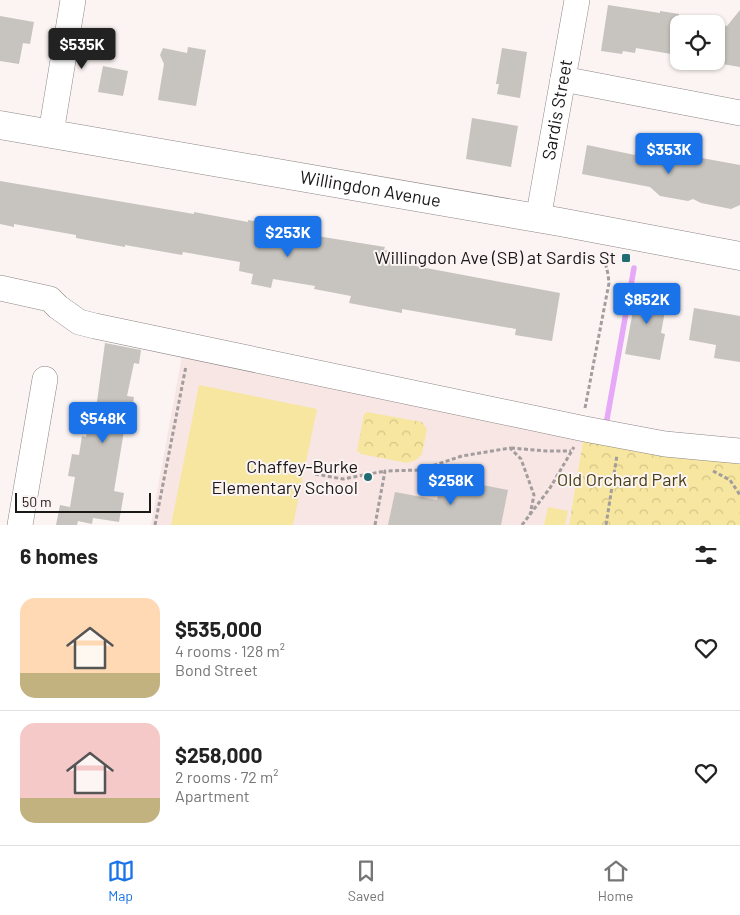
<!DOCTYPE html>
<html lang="en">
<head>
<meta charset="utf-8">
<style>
	:root { --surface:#fff; --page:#f6f6f6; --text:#222; --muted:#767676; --line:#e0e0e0; --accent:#1a73e8 }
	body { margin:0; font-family:Barlow,sans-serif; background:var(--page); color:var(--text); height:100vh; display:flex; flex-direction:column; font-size:19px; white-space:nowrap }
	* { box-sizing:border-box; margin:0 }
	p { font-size:16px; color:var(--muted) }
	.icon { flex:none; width:28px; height:28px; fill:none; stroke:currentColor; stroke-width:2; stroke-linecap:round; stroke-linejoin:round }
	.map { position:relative; height:525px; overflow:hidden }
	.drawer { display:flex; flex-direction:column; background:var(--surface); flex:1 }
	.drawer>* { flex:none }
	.buttons { position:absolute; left:670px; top:15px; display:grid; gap:10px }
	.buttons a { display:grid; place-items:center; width:55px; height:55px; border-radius:10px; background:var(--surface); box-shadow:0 1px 4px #0004; font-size:25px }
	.scale { position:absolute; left:15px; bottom:12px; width:136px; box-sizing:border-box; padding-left:5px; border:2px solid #1b1818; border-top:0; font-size:14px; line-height:18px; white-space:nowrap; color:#1b1818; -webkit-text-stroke:4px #fbf4f3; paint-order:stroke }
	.price { position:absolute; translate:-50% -42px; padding:0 11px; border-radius:5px; background:var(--accent); color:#fff; font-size:16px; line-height:32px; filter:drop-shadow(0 1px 2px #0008) }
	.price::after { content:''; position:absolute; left:50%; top:30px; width:15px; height:11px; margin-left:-8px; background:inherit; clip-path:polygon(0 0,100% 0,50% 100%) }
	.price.selected { background:#222; color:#fff }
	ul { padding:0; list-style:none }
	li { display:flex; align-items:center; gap:15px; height:125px; padding:0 20px }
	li+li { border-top:1px solid var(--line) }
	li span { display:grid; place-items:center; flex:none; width:140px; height:100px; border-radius:15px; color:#555 }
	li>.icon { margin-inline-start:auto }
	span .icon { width:60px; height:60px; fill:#fffc; stroke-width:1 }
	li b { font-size:21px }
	h2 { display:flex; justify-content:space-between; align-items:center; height:60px; padding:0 20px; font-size:21px }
	.tab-bar { display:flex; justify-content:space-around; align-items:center; height:70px; border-top:1px solid var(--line); background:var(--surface); font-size:14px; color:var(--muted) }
	.tab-bar a { display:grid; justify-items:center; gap:2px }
	.tab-bar .selected { color:var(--accent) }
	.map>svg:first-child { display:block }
	.built { fill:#f7e6e4 }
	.park { fill:url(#park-crowns) }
	.pitch { fill:#f7e69f }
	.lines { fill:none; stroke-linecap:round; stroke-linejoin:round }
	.stream { stroke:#e5a9f7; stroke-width:5.5 }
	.building { fill:#c7c3be }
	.minor-casing { stroke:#8d8686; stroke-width:26 }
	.major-casing { stroke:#8d8686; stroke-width:29 }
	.path { stroke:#a39d9d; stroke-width:3; stroke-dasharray:4 2.5; stroke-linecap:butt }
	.minor { stroke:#fff; stroke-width:25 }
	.major { stroke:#fff; stroke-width:28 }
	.poi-dot { fill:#206c71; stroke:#fbf4f3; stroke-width:2 }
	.labels { text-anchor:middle; stroke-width:4; stroke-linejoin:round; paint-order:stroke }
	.street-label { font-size:18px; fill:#1b1818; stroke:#fbf4f3 }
	.poi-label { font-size:18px; fill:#1b1818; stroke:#fbf4f3; text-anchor:end }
	.park-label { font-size:18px; fill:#473e13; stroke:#fbf4f3 }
</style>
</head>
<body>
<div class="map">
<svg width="740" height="525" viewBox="0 0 740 525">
	<defs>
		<pattern id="park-crowns" width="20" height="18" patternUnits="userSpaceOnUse" patternTransform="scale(1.25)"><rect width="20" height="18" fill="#f7e69f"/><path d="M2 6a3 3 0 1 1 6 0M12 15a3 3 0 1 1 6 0" fill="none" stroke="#d3c588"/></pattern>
	</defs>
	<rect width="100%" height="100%" fill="#fbf4f3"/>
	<path class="built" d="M184 345 585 429 569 525H151Z"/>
	<g class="park">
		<path d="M367 412 422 422 427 429 422 454 416 460 407 463 361 454 357 451 364 414Z"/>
		<path d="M585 429 740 451V525H569Z"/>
	</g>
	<g class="pitch">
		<path d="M199 385 317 409 293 525H171Z"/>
		<path d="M548 507 568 511 565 525H544Z"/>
	</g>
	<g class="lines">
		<path class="stream" d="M607 419 634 268"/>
	</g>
	<g class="building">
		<path d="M608 5 660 13V11L679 14V44L677 55 636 48 635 53 623 51 622 54 601 51Z"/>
		<path d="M740 10V67L722 64 723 60 716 59V24L727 26Z"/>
		<path d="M0 16 34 22 30 44 23 43 19 64 0 61Z"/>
		<path d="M188 47 206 50 196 106 158 100 164 64 160 55 163 48 187 53Z"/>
		<path d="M502 48 527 52 520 98 497 94 499 84H496Z"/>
		<path d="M103 66 128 71 123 96 98 92Z"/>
		<path d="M472 118 518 126 511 167 466 159Z"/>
		<path d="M587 145 635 155 636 149 663 154V151L740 165V205L731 209 701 203 693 199 688 201 660 196 650 187 582 174Z"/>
		<path d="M0 181 194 214V212L248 222V220L318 233 317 236 385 247 384 250 412 255 410 265 560 293 552 341 515 335 516 329 402 309V313L349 303 351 296 314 289 315 286 273 279 271 288 251 284 253 274 239 271 240 262 183 252 182 255 125 245V247L76 238V235L14 224V227L0 224Z"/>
		<path d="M637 289 668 295 661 333 665 334 660 360 625 354Z"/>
		<path d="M694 308 740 316V362L714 358 716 345 689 340Z"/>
		<path d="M105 343 141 350 139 364 134 363 127 396 134 397 129 432 124 431 114 491 124 493 119 522 93 518 92 524 78 521 77 525H56L60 505 70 507 75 477 68 476 72 454 79 455 82 436 86 437 91 408 96 409Z"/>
		<path d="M442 477 508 490 501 525H388L395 492 437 500Z"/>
	</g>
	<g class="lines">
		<defs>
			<g id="minor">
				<path d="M563 79 740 113"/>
				<path d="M51 133 73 0"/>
				<path id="s1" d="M538 219 577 0"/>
				<path d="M0 288 50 299 58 307 79 322 95 326 585 429 665 444 740 451"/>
				<path d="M20 525 45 379"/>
			</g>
			<g id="major">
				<path id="s2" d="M0 125 560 222 740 256"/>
			</g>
		</defs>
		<use href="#minor" class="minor-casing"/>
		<use href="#major" class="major-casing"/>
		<g class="path">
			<path d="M585 408 609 283 608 274 603 254"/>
			<path d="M511 448 546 451H571"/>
			<path d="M713 471 730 480 740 495"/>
			<path d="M315 474 343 479 385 471"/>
			<path d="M155 525 186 366"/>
			<path d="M375 525 385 471 419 470 462 456 510 448 521 459 534 495 530 515"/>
			<path d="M522 525 550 488 574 447"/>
			<path d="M606 525 617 455"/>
		</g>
		<use href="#minor" class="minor"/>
		<use href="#major" class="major"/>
	</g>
	<g class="poi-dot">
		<rect x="621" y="253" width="10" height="10" rx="2.5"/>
		<circle cx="368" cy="477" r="5"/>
	</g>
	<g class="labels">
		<g class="street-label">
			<text dy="6" stroke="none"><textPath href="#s1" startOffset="111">Sardis Street</textPath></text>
			<text dy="6" stroke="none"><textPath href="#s2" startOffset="376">Willingdon Avenue</textPath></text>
		</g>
		<g class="poi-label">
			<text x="616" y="264">Willingdon Ave (SB) at Sardis St</text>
			<text x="358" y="473">Chaffey-Burke<tspan x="358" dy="21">Elementary School</tspan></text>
		</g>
		<g class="park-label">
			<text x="622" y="486">Old Orchard Park</text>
		</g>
	</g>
</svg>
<div class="buttons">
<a><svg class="icon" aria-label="locate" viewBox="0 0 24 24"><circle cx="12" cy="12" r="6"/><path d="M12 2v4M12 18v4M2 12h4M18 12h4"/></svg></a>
</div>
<div class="scale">50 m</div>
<b class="price selected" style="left:82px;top:70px">$535K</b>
<b class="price" style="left:669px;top:175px">$353K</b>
<b class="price" style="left:288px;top:258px">$253K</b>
<b class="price" style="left:647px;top:325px">$852K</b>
<b class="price" style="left:103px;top:444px">$548K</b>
<b class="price" style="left:451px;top:506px">$258K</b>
</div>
<section class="drawer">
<h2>6 homes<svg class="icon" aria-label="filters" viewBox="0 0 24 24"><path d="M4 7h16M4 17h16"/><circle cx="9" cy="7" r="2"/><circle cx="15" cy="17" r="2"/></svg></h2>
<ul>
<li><span style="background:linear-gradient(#ffd9b3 75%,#c2b280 0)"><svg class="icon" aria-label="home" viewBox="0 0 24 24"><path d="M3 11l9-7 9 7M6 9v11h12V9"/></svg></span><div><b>$535,000</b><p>4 rooms · 128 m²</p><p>Bond Street</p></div><svg class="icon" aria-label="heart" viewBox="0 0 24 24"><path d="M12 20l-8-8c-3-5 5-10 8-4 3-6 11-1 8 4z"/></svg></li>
<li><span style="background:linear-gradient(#f6c9c9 75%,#c2b280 0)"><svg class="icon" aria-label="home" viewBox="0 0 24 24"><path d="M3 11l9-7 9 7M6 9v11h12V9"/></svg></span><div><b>$258,000</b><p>2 rooms · 72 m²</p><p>Apartment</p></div><svg class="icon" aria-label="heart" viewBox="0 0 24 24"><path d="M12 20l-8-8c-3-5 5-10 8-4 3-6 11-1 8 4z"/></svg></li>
</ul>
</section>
<nav class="tab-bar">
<a class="selected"><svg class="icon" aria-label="map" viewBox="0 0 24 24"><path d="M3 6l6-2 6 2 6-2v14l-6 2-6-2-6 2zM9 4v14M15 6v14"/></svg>Map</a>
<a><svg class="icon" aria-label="saved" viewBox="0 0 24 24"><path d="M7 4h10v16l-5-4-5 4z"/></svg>Saved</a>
<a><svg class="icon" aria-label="home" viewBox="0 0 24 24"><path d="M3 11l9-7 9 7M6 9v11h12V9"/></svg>Home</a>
</nav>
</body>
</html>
